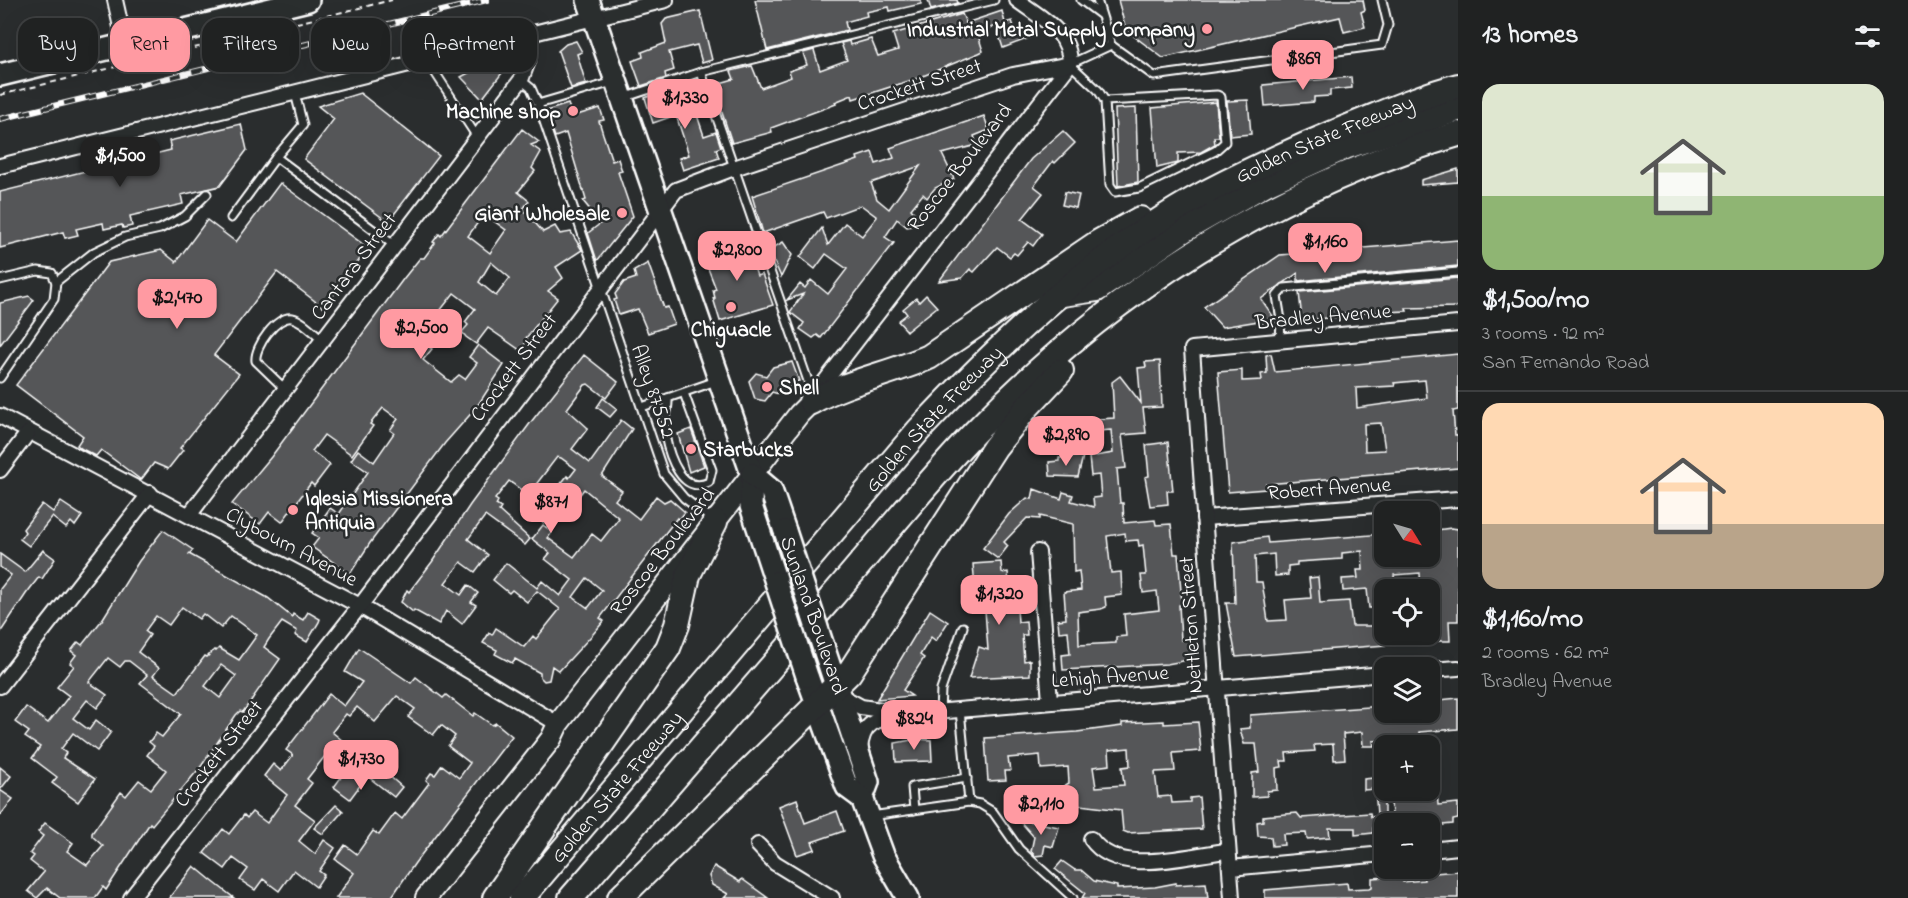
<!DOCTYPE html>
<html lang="en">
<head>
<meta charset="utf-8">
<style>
	:root { --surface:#202222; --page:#282a2a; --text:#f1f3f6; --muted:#a2a4a5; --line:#3d3f40; --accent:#ff9aa2 }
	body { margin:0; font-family:"Indie Flower",sans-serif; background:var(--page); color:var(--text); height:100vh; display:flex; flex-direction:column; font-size:22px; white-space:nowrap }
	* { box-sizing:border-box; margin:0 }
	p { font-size:20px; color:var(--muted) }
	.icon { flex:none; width:33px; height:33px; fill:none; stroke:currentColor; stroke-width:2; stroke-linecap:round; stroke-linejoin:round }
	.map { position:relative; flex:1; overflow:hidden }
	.details { display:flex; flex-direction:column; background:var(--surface); width:450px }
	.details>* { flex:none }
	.hud { position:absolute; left:18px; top:18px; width:570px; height:54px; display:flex; gap:12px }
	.needle { width:39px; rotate:127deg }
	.buttons { position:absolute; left:1374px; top:501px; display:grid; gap:12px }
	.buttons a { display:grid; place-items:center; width:66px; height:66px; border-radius:12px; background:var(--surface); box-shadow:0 6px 24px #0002,0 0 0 2px var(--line); font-size:30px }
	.price { position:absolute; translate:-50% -51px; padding:0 14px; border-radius:12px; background:var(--accent); color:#111; font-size:20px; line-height:39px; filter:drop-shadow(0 2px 3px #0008) }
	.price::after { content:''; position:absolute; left:50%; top:36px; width:18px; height:14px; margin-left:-9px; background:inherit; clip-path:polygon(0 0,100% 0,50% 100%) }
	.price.selected { background:#222; color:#fff }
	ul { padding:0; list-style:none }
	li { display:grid; align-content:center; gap:12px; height:318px; padding:0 24px }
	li+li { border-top:2px solid var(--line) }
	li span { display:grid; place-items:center; height:186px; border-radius:18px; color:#555 }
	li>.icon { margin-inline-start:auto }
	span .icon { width:108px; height:108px; fill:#fffc; stroke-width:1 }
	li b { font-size:26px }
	h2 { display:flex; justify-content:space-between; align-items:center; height:72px; padding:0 24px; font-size:26px }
	.tag { padding:0 21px; border-radius:18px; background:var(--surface); box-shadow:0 6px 24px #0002,0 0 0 2px var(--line); font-size:21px; line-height:54px }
	.tag.selected { background:var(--accent); color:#111 }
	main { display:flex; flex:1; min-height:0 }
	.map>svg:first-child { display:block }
	.building { fill:#555758; stroke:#fff; stroke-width:1.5; fill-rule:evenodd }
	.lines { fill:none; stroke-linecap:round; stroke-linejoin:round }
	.lane-casing { stroke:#fff; stroke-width:11 }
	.street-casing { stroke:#fff; stroke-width:18 }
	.secondary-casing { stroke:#fff; stroke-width:24 }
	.primary-casing { stroke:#fff; stroke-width:26 }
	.highway-casing { stroke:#fff; stroke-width:28 }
	.path { stroke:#fff; stroke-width:2; stroke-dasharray:6 4.5; stroke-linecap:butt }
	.lane { stroke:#2a2d2e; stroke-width:7 }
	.street { stroke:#2a2d2e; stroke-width:14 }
	.secondary { stroke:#2a2d2e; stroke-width:20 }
	.primary { stroke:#2a2d2e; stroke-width:21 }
	.highway { stroke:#2a2d2e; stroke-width:24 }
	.rail-casing { stroke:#fff; stroke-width:6 }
	.rail { stroke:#2a2d2e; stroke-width:4; stroke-dasharray:11; stroke-linecap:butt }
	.primary-bridge-casing { stroke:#fff; stroke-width:26; stroke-linecap:butt }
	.primary-bridge { stroke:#2a2d2e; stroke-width:21 }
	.poi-dot { fill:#ff9aa2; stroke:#2a2d2e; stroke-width:2 }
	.labels { text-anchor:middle; stroke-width:5; stroke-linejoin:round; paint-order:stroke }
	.poi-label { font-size:21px; font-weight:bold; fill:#fff; stroke:#2a2d2e; text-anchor:end }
	.street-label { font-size:21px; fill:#fff; stroke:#2a2d2e }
</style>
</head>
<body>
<main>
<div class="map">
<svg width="1458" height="898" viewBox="0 0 1458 898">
	<rect width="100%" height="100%" fill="#2a2d2e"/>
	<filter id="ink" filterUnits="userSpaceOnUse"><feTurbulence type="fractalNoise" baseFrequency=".0167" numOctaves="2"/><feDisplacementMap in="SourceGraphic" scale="12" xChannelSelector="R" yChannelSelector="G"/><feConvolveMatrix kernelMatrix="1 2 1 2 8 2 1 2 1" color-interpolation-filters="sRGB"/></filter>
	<g filter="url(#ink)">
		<g class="building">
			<path d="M755 0H921V4L890 11 889 7 866 12 867 16 845 22 847 30 767 50Z"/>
			<path d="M928 0H957L958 3 931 10Z"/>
			<path d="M1118 0H1363L1365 10 1361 12 1365 27 1344 32 1340 17 1163 58 1126 30Z"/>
			<path d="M700 11 712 60 702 63 697 45 669 52 674 70 665 73 666 78 641 86 632 61 643 57 642 52 666 43 662 24 666 19Z"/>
			<path d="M1002 11 1005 23 1012 21 1015 30 1024 27 1029 38 1003 48 996 26 977 32 983 51 979 53 918 78 853 99 852 95 835 102 836 104 771 128 772 132 732 143 713 85 734 79 731 71 752 66 761 88 791 77 789 71 807 65 803 53 814 50 820 70 847 60 841 43 849 41 850 45 871 39 878 56 898 50 893 34 962 14 966 23Z"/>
			<path d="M576 41 582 52 577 54 586 84 571 88 558 51 566 44Z"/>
			<path d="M491 61 502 73 482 99 461 77Z"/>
			<path d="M1351 77 1352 88 1330 90V96L1314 97V102L1265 106 1263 85Z"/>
			<path d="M670 88 679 114 695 109 704 136 716 132 721 147 716 149 719 158 683 170 679 158 689 155 676 115 653 123 645 98Z"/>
			<path d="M360 93 439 156 388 222 304 159 334 119 318 106Z"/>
			<path d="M1248 100 1251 134 1230 136 1227 101Z"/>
			<path d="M1216 102 1219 137H1214L1215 144 1201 152 1178 153V163L1157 168 1152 108Z"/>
			<path d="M568 104 571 112 575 110 577 115 600 108 604 120 599 121 603 134 612 161 618 159 622 171 618 172 633 216 597 261 588 233 601 223 583 201 586 200 566 133 555 137 546 111Z"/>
			<path d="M1136 108 1138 182 1118 186 1115 109Z"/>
			<path d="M984 116 989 130 974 136 977 145 942 154 954 179 935 188 927 198 923 194 911 209 918 217 911 226 907 227 897 219 885 237 894 243 821 338 817 335 813 338 800 329 804 323 790 312 803 294 787 300 800 284 805 288 811 280 828 294 847 269 826 254 815 269 800 257 822 228 828 245 845 223 862 236 877 217 861 205 826 218 823 212 763 233 752 196 858 160 857 157 872 152 876 164 894 158 890 148ZM920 166 889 209 877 199 871 183Z"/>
			<path d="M241 124 247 150 220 186 181 195 183 204 130 216 132 226 123 228 122 225 104 229 103 223 76 229 78 235 65 238 63 232 0 248V192L171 150 169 141Z"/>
			<path d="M522 129 539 142 531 145 541 152 532 168 535 171 518 192 529 201 523 209 543 232 555 226 560 234 571 232 582 250 556 267 563 278 548 291 558 298 526 338 528 340 520 350 488 328 476 344 466 337 462 332 468 325 465 322 475 309 454 293 436 316 442 320 424 343 432 349 423 360 451 382 459 375 465 379 477 363 469 357 478 345 504 365 476 408 445 443 370 543 350 574 312 547 319 538 312 533 330 508 339 514 368 472 351 460 358 450 374 462 394 433 390 430 398 419 383 408 370 424 373 426 352 455 324 435 312 451 330 465 314 486 311 483 282 522 269 512 260 524 232 504 271 457 404 278 420 258H424L435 243 433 242 439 234 441 236ZM484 214 506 230 490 253 468 236ZM491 262 510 278 496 296 479 282Z"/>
			<path d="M1063 131 1075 143 1055 163 1053 161 1034 186 1043 193 1022 219 1042 234 1033 246 1028 242 1017 255 1014 253 1010 257 997 247 974 272 970 269 962 278 939 281 1031 159Z"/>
			<path d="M1458 169V182L1421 185V180Z"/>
			<path d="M280 183 368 248 324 308 277 272 214 355 239 374 180 448 183 450 168 469 154 463 141 480 101 450 96 456 82 449 77 445 83 436 16 385 109 262 161 250 176 262 207 220 236 242Z"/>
			<path d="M1065 192 1079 195 1076 208 1062 205Z"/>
			<path d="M1458 240V266L1298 281V273L1261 299 1273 316 1259 326V321L1222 327 1204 307 1280 255Z"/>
			<path d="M750 241 755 255 750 256 757 276 762 274 773 305 720 321 713 298H715L713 290 716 289 704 258Z"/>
			<path d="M783 242 792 255 781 277 769 250Z"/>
			<path d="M648 263 664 308 668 307 674 324 648 333 638 309 619 315 614 300 617 299 615 294 624 282 636 278 634 271Z"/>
			<path d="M1458 278V307L1406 308 1407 311 1341 314V317L1302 320 1299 292Z"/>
			<path d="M926 295 937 307 907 331 898 321 907 314 903 309 916 298 919 302Z"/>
			<path d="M29 296 34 300 0 345V303Z"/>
			<path d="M1271 354 1275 372 1458 354V410L1453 411 1455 435H1458V468L1266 484V489L1228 492 1218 372 1242 370V381L1262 380 1261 374 1267 373 1266 355ZM1425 380 1427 398 1357 408 1356 388 1395 386 1394 383ZM1381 423 1385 450 1365 451 1364 424Z"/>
			<path d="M584 355 618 382 606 398 588 384 585 385 567 409 588 428 572 449 590 463 621 420 632 429 602 476 622 491 615 500 639 519 656 496 664 502 670 499 685 512 679 520 677 518 600 618 604 621 593 634 559 671 552 666 549 680 544 681 540 677V673L515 659 512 663 495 654 497 650 483 643 489 633 492 635 496 628 524 647 533 636 536 639 560 609 537 591 527 602 512 590 509 593 493 580 506 563 537 588 542 581 560 596 572 580 545 559 550 553 532 539 543 525 552 532 548 538 574 557 592 534 601 541 619 518 584 489 569 509 559 501 544 523 524 508 531 492 546 503 567 476 569 478 576 469 561 458 557 457 528 495 509 481 495 499 498 501 496 505 501 508 499 511 530 539 525 545 485 516 468 539 488 555 475 572 461 562 445 583 461 595 468 585 478 593 471 602 476 605 462 624 446 611 439 624 414 610 413 612 401 602 407 590 409 592 432 562 470 505 531 422ZM587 578 602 590 588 608 573 597Z"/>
			<path d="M1160 361 1162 407 1143 408 1146 433 1122 435 1126 468 1117 469 1120 503H1123L1124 523 1155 520 1156 525 1171 524 1174 554H1178L1182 604 1179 605 1181 640H1189L1190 647H1193L1194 659 1167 664 1063 670 1062 655 1070 654 1068 631 1059 632 1058 620 1066 619 1064 592 1081 590 1079 571 1074 572 1073 524 1040 516V519L1027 518 1004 542 1008 546 998 559 983 548 1009 514 1027 498 1032 499 1034 489 1061 499 1063 492 1073 495 1071 501 1094 507 1093 498 1101 497 1099 475 1091 476 1089 457 1113 453 1111 430 1087 432V429L1068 427V421L1114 418 1112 382 1120 376 1141 403 1138 368 1146 367 1145 362ZM1125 533 1126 541 1138 540 1139 546 1143 545 1146 575H1141L1143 593 1157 591 1159 610 1124 614 1126 636 1116 637V643L1079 645 1078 612 1101 609 1106 607 1105 597 1122 595 1121 572 1111 573 1107 536Z"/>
			<path d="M792 362 799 381 792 383 782 395 772 392 765 401 755 399 749 381 756 373 766 376 773 367Z"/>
			<path d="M603 398 617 409 610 417 597 407Z"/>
			<path d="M691 429 704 466 689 472 678 434Z"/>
			<path d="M1168 442 1173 491H1167L1168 504 1150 506 1145 477 1149 476 1146 445Z"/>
			<path d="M1083 456 1078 477 1050 476 1049 462 1059 461V458Z"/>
			<path d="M61 502 82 516 75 526 71 522 66 528 52 517 29 546 20 539 25 532 23 529 42 504 53 512Z"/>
			<path d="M1451 528 1458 529V621H1449L1450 641H1430V590H1421L1420 573 1394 575 1395 587 1384 588V634H1423V642L1236 657 1226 603H1235L1233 542 1267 537 1268 543 1384 534V556H1430V531ZM1362 551 1363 570H1357L1358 578 1342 579 1343 591 1367 589 1369 608H1375L1376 626H1352L1349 601 1320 603 1318 577 1309 578 1311 598 1285 600 1287 620 1268 621 1262 582H1256L1255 556 1274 554 1275 576 1288 575V566L1297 565V562L1342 559V553Z"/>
			<path d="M163 530 193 550 189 554 268 598 292 617 293 614 303 620 308 612 320 619 319 622 307 642 295 635 297 631 282 622 269 639 264 647 280 659 243 712 240 711 236 715 202 765 152 825 150 823 106 890 103 887 95 898H60L47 888 37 898 28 891 44 872 30 861 34 856 30 853 43 836 38 832 45 823 73 843 67 851 87 865 103 846 92 836V833L121 792 126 796 139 780 151 789 166 770 147 755 154 746 149 742 156 733 162 737 181 714 140 683 147 675 129 661H125L120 667 108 658 89 682 107 695 97 708 87 700 73 718 89 730 96 720 111 732 97 751 73 733 61 749 66 753 63 758 95 779 78 802 52 783 57 777 32 758 40 747 25 737 29 732 15 722 26 707 48 723 69 696 57 687 74 666 70 663 76 655 71 651 78 642 82 645 102 620 139 561ZM182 607 199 619 203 614 221 628 231 616 257 635 239 660 219 648 216 651 214 650 207 657 205 656 177 693 153 676 159 668 138 652 150 635 145 631 156 616 169 625ZM221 665 236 676 220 698 205 686Z"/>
			<path d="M43 550 55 559 42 579 39 577 26 594 0 633V589L11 575 0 567V554L25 572Z"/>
			<path d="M1001 562 1002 573 1008 572 1010 597 1016 596 1018 622 1026 621 1027 635H1022L1024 661 1030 660V675L969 678 979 647 988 650 985 610 982 598 976 599 973 564Z"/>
			<path d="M930 610 948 622 936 641 931 637 920 655 924 658 903 690 912 696 877 699Z"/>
			<path d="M359 648 411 683 416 677 443 698 446 695 473 716 475 713 492 725 496 723 512 736 415 863 391 898H336L354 873 335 859 345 845 357 854 373 831 379 835 395 813 402 819 429 783 426 780 431 773 435 775 442 765 459 778 470 763 448 746 455 736 441 725 433 735 408 717 415 709 397 696 375 722 357 707 349 716 346 714 332 732 343 741 338 747 367 770 373 762 402 787 394 797 367 776 350 799 334 787 345 772 325 756 307 779 312 783 295 805 315 820 299 841 315 854 324 840 335 848 319 871 324 875 316 887 294 870 279 891 263 879 255 890 240 880 248 869 233 858 225 869 204 853 223 829 229 834 244 815 247 818 252 812 267 823 287 795 264 776 273 764 281 771 293 755 286 750 329 694 344 706 362 682 345 672Z"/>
			<path d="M1458 698V729L1419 732 1420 746H1399V739L1373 741 1374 746H1363L1362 732 1343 734 1345 759 1334 760 1333 744 1314 745 1315 751 1286 753 1287 761H1281L1282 767 1276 768 1277 790 1267 791V796L1252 797V773L1259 772 1256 744H1244L1240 729 1250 728V715L1384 706V712H1430V701Z"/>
			<path d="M1164 721V724L1198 722 1201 751 1173 753 1175 771 1155 772 1158 797 1171 796 1172 803 1190 802V798L1199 797 1202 829 1128 833 1123 831 1121 810 1080 805 1061 817 1050 799 1042 812 1031 804 1036 797 1041 800 1069 783 1068 767 1041 769 1040 755 1008 758 1010 771H1005L1006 780 988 781 985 738 1077 732 1122 726V723ZM1129 748 1130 766 1122 767 1124 785 1096 787 1093 767 1110 765 1109 750Z"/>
			<path d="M917 739 931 740 932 761 896 762 895 743Z"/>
			<path d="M0 767 11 776 0 790 13 799 0 816Z"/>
			<path d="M1384 777V814H1377L1375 789 1364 790V779Z"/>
			<path d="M1390 790H1437L1438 805 1458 803V819L1453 820V824L1432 826V821L1384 824V827L1373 828V833L1355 835V828H1329L1330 837 1307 839 1306 833 1283 834 1284 845 1272 846 1271 837 1258 836 1257 822 1263 821V816L1297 813 1301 818 1370 813 1371 817 1392 815Z"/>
			<path d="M797 799 805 823 837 811 844 831 812 842 815 849 797 855 779 806Z"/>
			<path d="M336 805 343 811 323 834 314 828Z"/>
			<path d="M1018 819 1059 827 1053 847 1045 845 1043 855 1035 856 1031 851 1034 837Z"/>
			<path d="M1062 861 1075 870H1081L1094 881 1117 886V889L1155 887 1176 883V885L1206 883 1208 898H1082L1085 893 1055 869Z"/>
			<path d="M194 866 211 880 234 898H169Z"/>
			<path d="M714 866 740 882 742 879 768 898H724L728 894 712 885 709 876Z"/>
			<path d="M1458 871V898H1265V890L1347 883 1348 889 1370 888 1372 887V878L1403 876V882L1424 880 1423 874Z"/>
		</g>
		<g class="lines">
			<defs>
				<g id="lane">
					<path d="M1081 0 1101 15"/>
					<path d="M1097 0 1111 45 1154 76 1382 45 1388 25 1382 0"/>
					<path d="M427 60 477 137"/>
					<path d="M701 72 808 381 817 389"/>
					<path d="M521 80 531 88 538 104 664 474 684 498 713 520"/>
					<path d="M295 93 303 125 276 157 395 246"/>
					<path d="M626 97 701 72 994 0"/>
					<path d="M1105 101 1217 95 1221 97 1225 142 1215 151 1139 188 1115 192 1110 185 1105 101 1098 90 1070 64 1111 45"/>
					<path d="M538 104 613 82"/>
					<path d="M231 218 276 157"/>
					<path d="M0 280 38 271 52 273 56 282 54 299 0 378"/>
					<path d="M56 282 94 252 125 237 160 229 185 216 207 194"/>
					<path d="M1280 341 1281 320 1277 296 1284 288 1458 272"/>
					<path d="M285 389 256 361C254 347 277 315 292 318 303 320 314 333 323 340"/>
					<path d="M668 398C669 410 663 424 665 435 669 456 682 496 709 482L712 470 684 393"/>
					<path d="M642 407 716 381"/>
					<path d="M960 710 969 802"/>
					<path d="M940 712 941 690 963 627"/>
					<path d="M914 810 912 787 967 778"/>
					<path d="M871 816 969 802 980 804 993 812 1019 849 1073 898"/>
				</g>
				<g id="street">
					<path d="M115 0 125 45"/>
					<path d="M1017 0C1042 19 1070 31 1070 64"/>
					<path d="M0 166 666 0"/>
					<path d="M813 397 1070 64"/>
					<path d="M0 416 360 606 558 724"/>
					<path d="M0 470 28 433"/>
					<path d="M190 514 521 80 528 61 524 35"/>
					<path d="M1204 518 1458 499"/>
					<path d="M1038 552 1050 701"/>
					<path d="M1430 670 1458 668"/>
					<path d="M0 686 150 493"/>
					<path d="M841 696 861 707 894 712"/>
					<path d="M860 750C862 716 884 719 911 714L1384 674"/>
					<path d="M1091 839C1118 878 1186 855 1227 851"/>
					<path d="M758 845 775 863 832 898"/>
					<path d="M1430 850 1458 847"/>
					<path d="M1230 868 1384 854"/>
					<path d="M131 898 360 606 676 190 734 168 1013 75 1070 64"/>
					<path d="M1232 898 1192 349 1458 324"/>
				</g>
				<path id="secondary" d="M426 898 551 739 558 724 799 414 811 402"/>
				<g id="primary">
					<path d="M588 0 752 474 751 506 776 582"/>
					<path d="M0 75 308 0"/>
					<path d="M752 474 771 490 785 531"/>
					<path d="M816 625 868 782 862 798"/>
					<path d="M807 676 847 787 862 798 883 855 908 898"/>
				</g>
				<g id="highway">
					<path d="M1062 294 1097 289 1185 229 1266 183 1345 147 1458 109"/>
					<path d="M811 402C848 381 890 374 929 357L1099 242 1140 219"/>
					<path d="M495 898 668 648 677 625 688 575 715 522"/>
					<path id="s1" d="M522 898 918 431C1002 341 1098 251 1207 192 1251 169 1297 148 1343 129 1381 114 1419 96 1458 86"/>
					<path d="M571 898C658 799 744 699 830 599 878 544 924 485 975 432 1108 293 1273 188 1458 134"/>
					<path d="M620 898 849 673 995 447 1028 406 1061 371"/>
				</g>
			</defs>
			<use href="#lane" class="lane-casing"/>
			<use href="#street" class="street-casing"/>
			<use href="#secondary" class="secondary-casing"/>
			<use href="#primary" class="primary-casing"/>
			<use href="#highway" class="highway-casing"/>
			<path class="path" d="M0 95 392 0"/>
			<use href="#lane" class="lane"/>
			<use href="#street" class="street"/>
			<use href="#secondary" class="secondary"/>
			<use href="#primary" class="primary"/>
			<use href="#highway" class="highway"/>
			<defs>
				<path id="rail" d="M0 119 487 0"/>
			</defs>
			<use href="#rail" class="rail-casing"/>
			<use href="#rail" class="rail"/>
			<defs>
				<g id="primary-bridge">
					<path d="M785 531 816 625"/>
					<path d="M776 582 807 676"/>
				</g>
			</defs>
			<use href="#primary-bridge" class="primary-bridge-casing"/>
			<use href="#primary-bridge" class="primary-bridge"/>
		</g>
	</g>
	<g class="poi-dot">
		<circle cx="1207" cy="29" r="6"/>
		<circle cx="573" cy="111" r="6"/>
		<circle cx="622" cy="213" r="6"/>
		<circle cx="731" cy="307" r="6"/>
		<circle cx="767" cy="387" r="6"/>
		<circle cx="691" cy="449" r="6"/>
		<circle cx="293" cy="510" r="6"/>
	</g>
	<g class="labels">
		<g class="poi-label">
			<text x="1195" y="36">Industrial Metal Supply Company</text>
			<text x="561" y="118">Machine shop</text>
			<text x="610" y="220">Giant Wholesale</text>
			<text x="731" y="336" text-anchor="middle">Chiguacle</text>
			<text x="779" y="394" text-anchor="start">Shell</text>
			<text x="703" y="456" text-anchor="start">Starbucks</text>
			<text x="305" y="505" text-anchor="start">Iglesia Missionera<tspan x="305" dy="24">Antiquia</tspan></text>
		</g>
		<g class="street-label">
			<text transform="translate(919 84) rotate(-18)" y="7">Crockett Street</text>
			<text dy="7" stroke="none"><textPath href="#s1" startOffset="1118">Golden State Freeway</textPath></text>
			<text transform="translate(959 167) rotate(-52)" y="7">Roscoe Boulevard</text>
			<text transform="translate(353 266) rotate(-53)" y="7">Cantara Street</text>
			<text transform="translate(1323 316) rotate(-5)" y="7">Bradley Avenue</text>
			<text transform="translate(513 367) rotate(-53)" y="7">Crockett Street</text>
			<text transform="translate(654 391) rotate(71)" y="7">Alley 87552</text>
			<text dy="7" stroke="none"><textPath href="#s1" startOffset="632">Golden State Freeway</textPath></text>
			<text transform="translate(1329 488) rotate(-4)" y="7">Robert Avenue</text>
			<text transform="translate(292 546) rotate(28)" y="7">Clybourn Avenue</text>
			<text transform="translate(662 551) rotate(-52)" y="7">Roscoe Boulevard</text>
			<text transform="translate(814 615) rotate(71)" y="7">Sunland Boulevard</text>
			<text transform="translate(1190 625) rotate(-94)" y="7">Nettleton Street</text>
			<text transform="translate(1110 676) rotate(-4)" y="7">Lehigh Avenue</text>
			<text transform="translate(218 753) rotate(-52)" y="7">Crockett Street</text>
			<text dy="7" stroke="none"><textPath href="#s1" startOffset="146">Golden State Freeway</textPath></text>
		</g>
	</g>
</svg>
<div class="buttons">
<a><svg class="needle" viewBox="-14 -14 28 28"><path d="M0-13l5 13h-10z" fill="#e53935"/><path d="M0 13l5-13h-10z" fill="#a2a4a5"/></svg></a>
<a><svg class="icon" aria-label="locate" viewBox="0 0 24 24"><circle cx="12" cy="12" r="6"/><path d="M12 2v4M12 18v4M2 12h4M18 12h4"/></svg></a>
<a><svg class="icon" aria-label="layers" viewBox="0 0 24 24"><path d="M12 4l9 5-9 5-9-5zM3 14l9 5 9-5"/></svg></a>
<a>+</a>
<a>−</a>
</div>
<b class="price" style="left:1303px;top:91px">$869</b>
<b class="price" style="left:685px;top:130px">$1,330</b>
<b class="price selected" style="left:120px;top:188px">$1,500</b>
<b class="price" style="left:1325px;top:274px">$1,160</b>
<b class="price" style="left:737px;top:282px">$2,800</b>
<b class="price" style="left:177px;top:330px">$2,470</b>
<b class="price" style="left:421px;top:360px">$2,500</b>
<b class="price" style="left:1066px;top:467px">$2,890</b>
<b class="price" style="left:551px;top:534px">$871</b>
<b class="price" style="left:999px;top:626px">$1,320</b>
<b class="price" style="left:914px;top:751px">$824</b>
<b class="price" style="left:361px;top:791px">$1,730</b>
<b class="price" style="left:1041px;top:836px">$2,110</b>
<div class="hud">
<a class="tag">Buy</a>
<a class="tag selected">Rent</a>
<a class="tag">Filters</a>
<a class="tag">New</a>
<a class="tag">Apartment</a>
</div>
</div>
<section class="details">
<h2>13 homes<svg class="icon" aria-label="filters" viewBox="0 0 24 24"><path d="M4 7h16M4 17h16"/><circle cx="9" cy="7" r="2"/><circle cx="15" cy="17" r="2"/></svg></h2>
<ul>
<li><span style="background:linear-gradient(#dfe7d0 60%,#8fb573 0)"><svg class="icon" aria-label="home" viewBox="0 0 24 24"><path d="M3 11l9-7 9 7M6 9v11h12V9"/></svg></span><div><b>$1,500/mo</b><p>3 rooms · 92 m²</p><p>San Fernando Road</p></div></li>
<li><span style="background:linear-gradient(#ffd9b3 65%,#b9a48a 0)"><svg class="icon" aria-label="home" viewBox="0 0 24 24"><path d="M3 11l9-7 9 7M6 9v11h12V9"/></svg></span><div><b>$1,160/mo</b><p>2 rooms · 62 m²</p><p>Bradley Avenue</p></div></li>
</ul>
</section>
</main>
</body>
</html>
